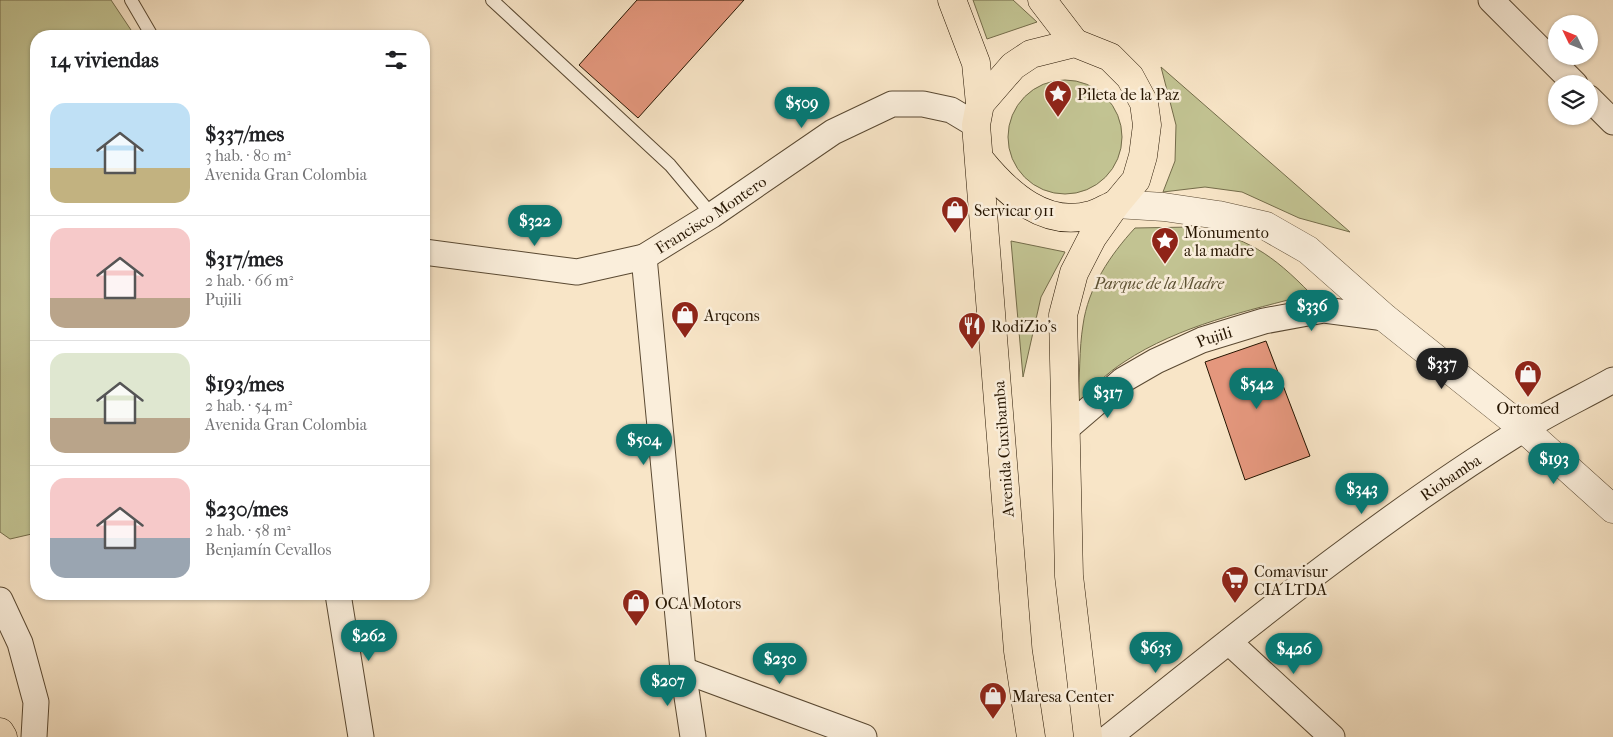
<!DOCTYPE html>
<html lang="es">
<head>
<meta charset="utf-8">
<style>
	:root { --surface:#fff; --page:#f6f6f6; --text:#202124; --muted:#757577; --line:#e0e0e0; --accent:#0f766e }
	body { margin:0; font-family:"IM FELL French Canon",serif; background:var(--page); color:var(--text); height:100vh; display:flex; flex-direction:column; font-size:19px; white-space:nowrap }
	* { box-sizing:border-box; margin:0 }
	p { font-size:16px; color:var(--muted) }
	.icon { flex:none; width:28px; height:28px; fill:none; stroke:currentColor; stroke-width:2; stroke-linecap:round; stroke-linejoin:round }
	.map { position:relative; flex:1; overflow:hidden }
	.panel { position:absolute; left:30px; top:30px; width:400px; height:570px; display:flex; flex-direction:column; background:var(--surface); border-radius:20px; box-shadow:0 1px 4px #0004 }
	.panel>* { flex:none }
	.needle { width:32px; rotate:313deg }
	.fabs { position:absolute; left:1548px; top:15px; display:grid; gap:10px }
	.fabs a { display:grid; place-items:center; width:50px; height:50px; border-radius:50%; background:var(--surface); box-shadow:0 1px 4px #0004; font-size:25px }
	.price { position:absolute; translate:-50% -42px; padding:0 11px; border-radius:18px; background:var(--accent); color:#fff; font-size:16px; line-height:32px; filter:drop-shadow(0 1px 2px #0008) }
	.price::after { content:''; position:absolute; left:50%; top:30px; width:15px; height:11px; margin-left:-8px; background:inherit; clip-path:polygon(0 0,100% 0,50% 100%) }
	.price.active { background:#222; color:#fff }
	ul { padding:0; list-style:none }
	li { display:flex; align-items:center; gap:15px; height:125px; padding:0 20px }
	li+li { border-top:1px solid var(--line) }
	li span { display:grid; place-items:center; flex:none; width:140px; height:100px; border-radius:15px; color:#555 }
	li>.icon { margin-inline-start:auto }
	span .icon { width:60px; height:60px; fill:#fffc; stroke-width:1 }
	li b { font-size:21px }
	h2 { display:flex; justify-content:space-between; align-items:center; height:60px; padding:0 20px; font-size:21px }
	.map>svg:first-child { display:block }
	.green { fill:#c2c392; stroke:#746c4a }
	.building { fill:#e4977d; stroke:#261501 }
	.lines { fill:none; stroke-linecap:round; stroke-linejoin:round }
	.service-casing { stroke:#5a4932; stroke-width:14 }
	.minor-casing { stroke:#5a4932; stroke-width:27 }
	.tertiary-casing { stroke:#5a4932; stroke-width:29 }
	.primary-casing { stroke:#261501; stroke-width:29 }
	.service { stroke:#faeedb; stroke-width:12 }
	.minor { stroke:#faeedb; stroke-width:25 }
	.tertiary { stroke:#faeedb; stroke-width:28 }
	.primary { stroke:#f8e5c7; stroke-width:28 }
	.labels { text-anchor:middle; stroke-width:5; stroke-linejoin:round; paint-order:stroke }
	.poi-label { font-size:16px; fill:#261501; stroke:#faeedb; text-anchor:start }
	.street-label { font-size:16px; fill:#261501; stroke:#faeedb }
	.park-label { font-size:16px; font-style:italic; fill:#5d5234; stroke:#faeedb }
</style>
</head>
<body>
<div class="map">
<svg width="1613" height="737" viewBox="0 0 1613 737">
	<rect width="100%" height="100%" fill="#f8e5c7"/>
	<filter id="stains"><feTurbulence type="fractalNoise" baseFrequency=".004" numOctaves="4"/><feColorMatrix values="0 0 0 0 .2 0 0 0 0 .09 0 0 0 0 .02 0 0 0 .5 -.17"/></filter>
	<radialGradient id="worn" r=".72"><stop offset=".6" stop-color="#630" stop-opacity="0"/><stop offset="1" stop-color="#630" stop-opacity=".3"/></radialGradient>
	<g class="green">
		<path d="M0 0H111L135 36H36V533L10 539 0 532Z"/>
		<path d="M973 0H1013L1037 22 987 39Z"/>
		<path d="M1161 67 1350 232 1299 218 1242 192 1205 187 1163 192 1175 161 1176 125Z"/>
		<circle cx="1065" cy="137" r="57"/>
		<path d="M1192 227C1247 237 1272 254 1311 294 1247 311 1180 325 1124 362 1107 373 1092 388 1078 402 1080 377 1079 349 1083 325 1088 288 1110 255 1135 228Z"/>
		<path d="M1011 241 1065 252 1041 297 1023 377Z"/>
	</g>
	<g class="building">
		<path d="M637 0H744L638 118 579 65Z"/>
		<path d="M1266 341 1310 456 1245 480 1205 362Z"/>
	</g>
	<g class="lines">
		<defs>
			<g id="service">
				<path d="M131 0 152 36"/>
				<path d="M492 0 670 165 712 215"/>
			</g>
			<g id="minor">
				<path d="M1491 0 1575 84"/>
				<path d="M1589 98 1613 122"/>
				<path id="s1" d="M424 252 577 272 644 257 712 215 833 132 892 104H923L951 110 976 125"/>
				<path d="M644 257 683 670 693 737"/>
				<path id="s2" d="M1067 428 1123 380 1156 361 1202 340 1264 321 1324 310 1385 318"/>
				<path d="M338 594 361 737"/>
				<path d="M0 600 20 643 36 702 34 737"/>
				<path d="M1229 642 1332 737"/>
				<path d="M683 670 864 737"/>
				<path id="s3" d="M1109 737C1243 630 1377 520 1524 429 1552 411 1583 397 1613 380"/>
			</g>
			<path id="tertiary" d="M1116 204 1164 207 1218 215 1266 226 1308 250 1385 318 1524 429 1613 509"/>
			<g id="primary">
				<path d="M952 0 976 63 980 104"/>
				<path d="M1042 0 1075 43"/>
				<path d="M981 161C1008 194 1045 228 1091 215 1099 213 1108 207 1116 204"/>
				<path d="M0 732 3 737"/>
				<path d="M1031 737 1018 651 976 125 980 104 1013 66 1031 54 1075 43 1110 57 1130 77 1144 103 1147 125 1143 156 1136 180 1116 204 1092 238 1074 273 1063 315 1069 576 1088 737"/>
			</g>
		</defs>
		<use href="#service" class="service-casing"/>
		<use href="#minor" class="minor-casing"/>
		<use href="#tertiary" class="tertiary-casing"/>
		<use href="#primary" class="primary-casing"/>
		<use href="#service" class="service"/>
		<use href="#minor" class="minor"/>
		<use href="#tertiary" class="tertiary"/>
		<use href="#primary" class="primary"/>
	</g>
	<defs>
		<symbol id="sight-pin" viewBox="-11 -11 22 30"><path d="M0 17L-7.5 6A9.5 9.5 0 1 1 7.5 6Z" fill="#8f2418" stroke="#faeedb"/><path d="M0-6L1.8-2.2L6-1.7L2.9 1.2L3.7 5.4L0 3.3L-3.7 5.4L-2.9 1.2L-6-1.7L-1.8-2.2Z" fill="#fff"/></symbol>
		<symbol id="shop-pin" viewBox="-11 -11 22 30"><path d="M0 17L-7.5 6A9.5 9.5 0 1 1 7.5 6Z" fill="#8f2418" stroke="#faeedb"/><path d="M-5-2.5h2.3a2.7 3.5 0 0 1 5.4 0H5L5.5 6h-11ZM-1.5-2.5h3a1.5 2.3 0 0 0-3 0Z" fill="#fff"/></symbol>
		<symbol id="restaurant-pin" viewBox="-11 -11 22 30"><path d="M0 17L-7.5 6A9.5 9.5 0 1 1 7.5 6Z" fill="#8f2418" stroke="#faeedb"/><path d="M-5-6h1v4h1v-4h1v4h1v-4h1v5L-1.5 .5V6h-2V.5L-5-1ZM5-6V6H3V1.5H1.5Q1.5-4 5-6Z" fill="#fff"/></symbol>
		<symbol id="supermarket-pin" viewBox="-11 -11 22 30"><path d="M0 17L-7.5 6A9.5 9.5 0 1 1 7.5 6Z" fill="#8f2418" stroke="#faeedb"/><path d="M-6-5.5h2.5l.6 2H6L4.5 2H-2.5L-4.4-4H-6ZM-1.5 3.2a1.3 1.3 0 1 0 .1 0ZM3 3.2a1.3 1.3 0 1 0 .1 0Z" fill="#fff"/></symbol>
	</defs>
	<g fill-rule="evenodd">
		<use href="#sight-pin" x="1042" y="78" width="32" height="43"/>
		<use href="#shop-pin" x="939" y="194" width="32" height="43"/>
		<use href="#sight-pin" x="1149" y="225" width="32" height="43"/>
		<use href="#shop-pin" x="669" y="299" width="32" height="43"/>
		<use href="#restaurant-pin" x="956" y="310" width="32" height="43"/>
		<use href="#shop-pin" x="1512" y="358" width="32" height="43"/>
		<use href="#supermarket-pin" x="1219" y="564" width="32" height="43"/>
		<use href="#shop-pin" x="620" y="587" width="32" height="43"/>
		<use href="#shop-pin" x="977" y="680" width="32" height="43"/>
	</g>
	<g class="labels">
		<g class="poi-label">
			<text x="1077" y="100">Pileta de la Paz</text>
			<text x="974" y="216">Servicar 911</text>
			<text x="1184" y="238">Monumento<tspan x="1184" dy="18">a la madre</tspan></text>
			<text x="704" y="321">Arqcons</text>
			<text x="991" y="332">RodiZio's</text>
			<text x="1528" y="414" text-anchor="middle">Ortomed</text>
			<text x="1254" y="577">Comavisur<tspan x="1254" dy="18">CIA LTDA</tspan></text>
			<text x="655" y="609">OCA Motors</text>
			<text x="1012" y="702">Maresa Center</text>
		</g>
		<g class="street-label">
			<text dy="6" stroke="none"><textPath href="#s1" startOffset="302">Francisco Montero</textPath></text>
			<text dy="6" stroke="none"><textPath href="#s2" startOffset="175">Pujili</textPath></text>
			<text transform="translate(1003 449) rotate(-94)" y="6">Avenida Cuxibamba</text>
			<text dy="6" stroke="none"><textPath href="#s3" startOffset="429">Riobamba</textPath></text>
		</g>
		<g class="park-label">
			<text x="1159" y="289">Parque de la Madre</text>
		</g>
	</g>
	<rect width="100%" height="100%" filter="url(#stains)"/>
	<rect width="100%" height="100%" fill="url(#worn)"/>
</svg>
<div class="fabs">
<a><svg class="needle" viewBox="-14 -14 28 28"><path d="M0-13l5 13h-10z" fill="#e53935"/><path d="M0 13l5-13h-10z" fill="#757577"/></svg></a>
<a><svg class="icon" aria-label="layers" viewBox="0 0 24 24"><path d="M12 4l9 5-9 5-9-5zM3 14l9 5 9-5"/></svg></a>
</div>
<b class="price" style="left:802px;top:129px">$509</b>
<b class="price" style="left:535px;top:247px">$322</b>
<b class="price" style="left:1312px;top:332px">$336</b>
<b class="price active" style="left:1442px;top:390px">$337</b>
<b class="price" style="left:1257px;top:410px">$542</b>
<b class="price" style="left:1108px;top:419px">$317</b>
<b class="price" style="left:644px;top:466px">$504</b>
<b class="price" style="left:1554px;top:485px">$193</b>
<b class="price" style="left:1362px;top:515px">$343</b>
<b class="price" style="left:369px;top:662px">$262</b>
<b class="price" style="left:1156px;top:674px">$635</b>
<b class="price" style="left:1294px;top:675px">$426</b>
<b class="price" style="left:780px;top:685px">$230</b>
<b class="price" style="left:668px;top:707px">$207</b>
<section class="panel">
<h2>14 viviendas<svg class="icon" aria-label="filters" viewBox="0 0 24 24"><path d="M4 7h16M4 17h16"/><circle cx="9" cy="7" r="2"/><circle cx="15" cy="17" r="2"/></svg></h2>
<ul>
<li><span style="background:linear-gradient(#bfe0f5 65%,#c2b280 0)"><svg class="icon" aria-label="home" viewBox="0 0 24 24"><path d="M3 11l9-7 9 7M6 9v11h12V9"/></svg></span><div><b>$337/mes</b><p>3 hab. · 80 m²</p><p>Avenida Gran Colombia</p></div></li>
<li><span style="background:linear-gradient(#f6c9c9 70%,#b9a48a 0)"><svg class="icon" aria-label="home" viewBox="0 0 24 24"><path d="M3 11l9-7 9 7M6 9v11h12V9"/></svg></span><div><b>$317/mes</b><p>2 hab. · 66 m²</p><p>Pujili</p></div></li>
<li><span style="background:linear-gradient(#dfe7d0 65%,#b9a48a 0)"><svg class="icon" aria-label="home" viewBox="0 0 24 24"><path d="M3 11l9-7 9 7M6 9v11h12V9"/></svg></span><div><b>$193/mes</b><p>2 hab. · 54 m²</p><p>Avenida Gran Colombia</p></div></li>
<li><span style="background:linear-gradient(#f6c9c9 60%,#9aa5b1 0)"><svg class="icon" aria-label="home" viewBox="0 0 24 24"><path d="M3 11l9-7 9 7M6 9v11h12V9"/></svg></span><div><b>$230/mes</b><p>2 hab. · 58 m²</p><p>Benjamín Cevallos</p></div></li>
</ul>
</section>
</div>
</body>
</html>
